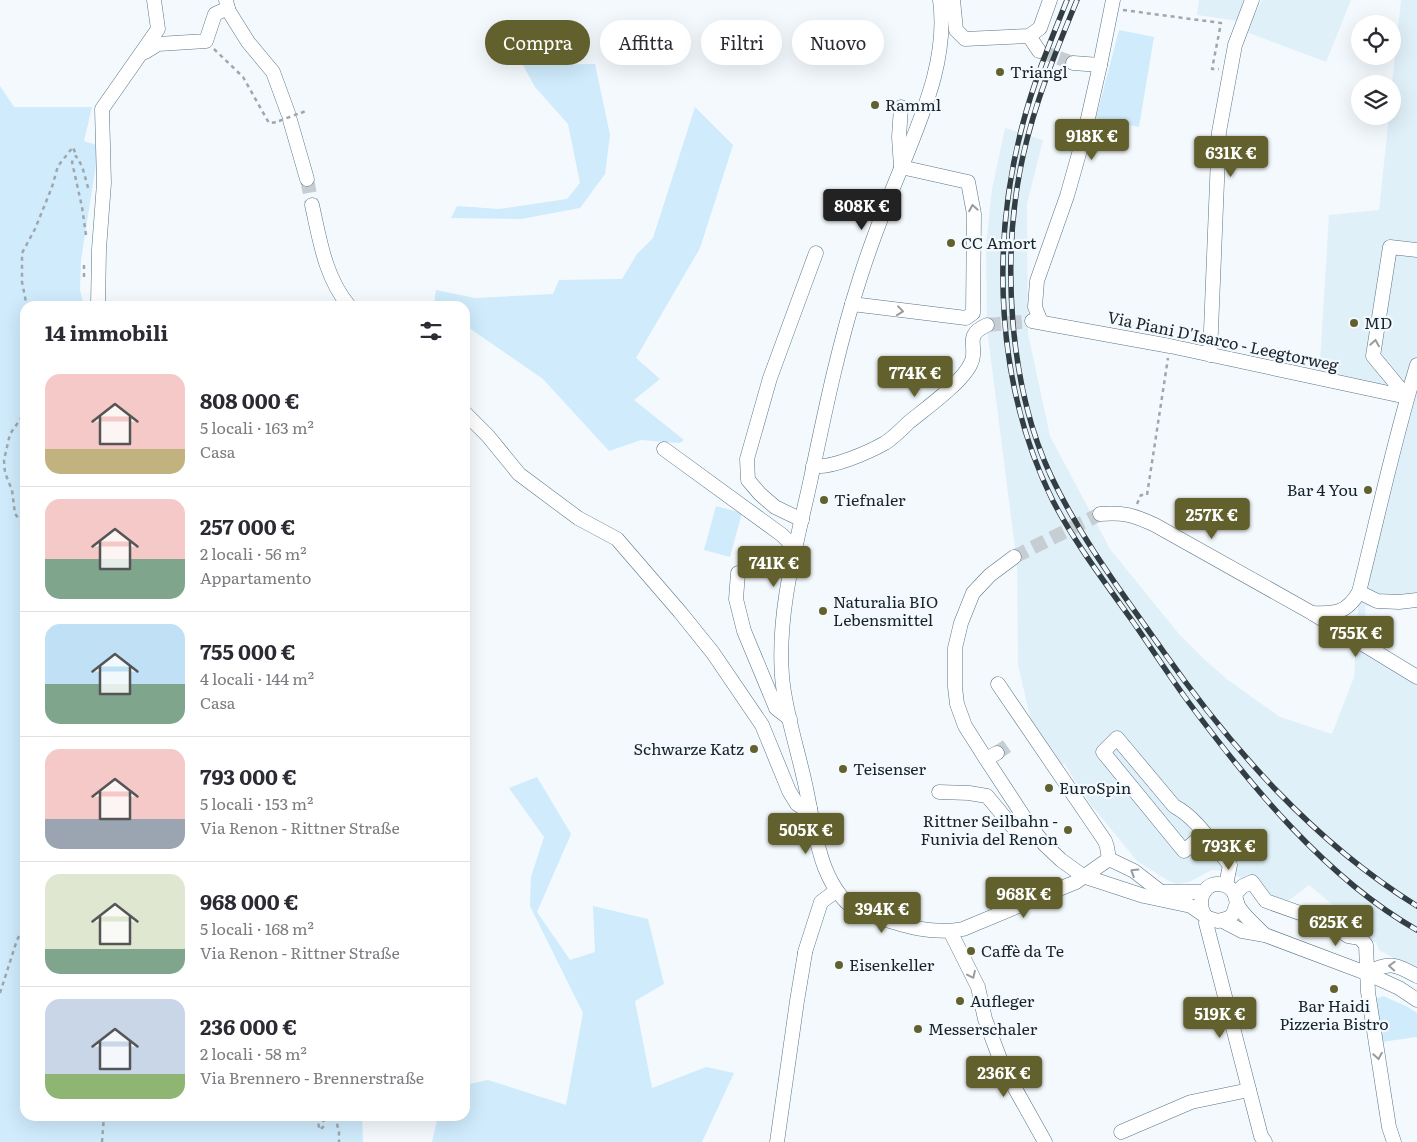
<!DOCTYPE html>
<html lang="it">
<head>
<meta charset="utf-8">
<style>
	:root { --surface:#fff; --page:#f7f7f7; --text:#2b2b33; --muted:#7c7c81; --line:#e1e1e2; --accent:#62612e }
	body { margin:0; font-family:Literata,serif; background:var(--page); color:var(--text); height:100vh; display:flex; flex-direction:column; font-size:19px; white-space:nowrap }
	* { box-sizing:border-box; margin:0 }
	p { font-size:16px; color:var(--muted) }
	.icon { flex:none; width:28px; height:28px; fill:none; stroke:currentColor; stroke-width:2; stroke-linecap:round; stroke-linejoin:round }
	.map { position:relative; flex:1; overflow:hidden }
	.sheet { position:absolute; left:20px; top:301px; width:450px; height:820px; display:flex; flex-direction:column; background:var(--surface); border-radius:15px; box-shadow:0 5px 20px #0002 }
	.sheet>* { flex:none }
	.banner { position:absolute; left:485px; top:20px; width:475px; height:45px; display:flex; gap:10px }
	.controls { position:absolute; left:1351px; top:15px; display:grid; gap:10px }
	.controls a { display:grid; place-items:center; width:50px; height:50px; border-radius:50%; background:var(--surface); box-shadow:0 5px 20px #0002; font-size:25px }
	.price { position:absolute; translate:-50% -42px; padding:0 11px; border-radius:5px; background:var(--accent); color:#fff; font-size:16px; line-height:32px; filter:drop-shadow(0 1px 2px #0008) }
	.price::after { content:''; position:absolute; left:50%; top:30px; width:15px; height:11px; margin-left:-8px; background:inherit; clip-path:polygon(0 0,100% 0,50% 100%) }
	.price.selected { background:#222; color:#fff }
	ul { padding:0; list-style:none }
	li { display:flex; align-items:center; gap:15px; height:125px; padding:0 25px }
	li+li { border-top:1px solid var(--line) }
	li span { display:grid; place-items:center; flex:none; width:140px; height:100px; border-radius:15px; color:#555 }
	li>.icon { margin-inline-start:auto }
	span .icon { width:60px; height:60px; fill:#fffc; stroke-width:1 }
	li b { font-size:21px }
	h2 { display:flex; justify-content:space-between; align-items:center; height:60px; padding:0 25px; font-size:21px }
	.pill { padding:0 18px; border-radius:22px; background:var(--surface); box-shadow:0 5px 20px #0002; font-size:18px; line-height:45px }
	.pill.selected { background:var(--accent); color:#fff }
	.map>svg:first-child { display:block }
	.built { fill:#e0f0f9 }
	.green { fill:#cfebfc }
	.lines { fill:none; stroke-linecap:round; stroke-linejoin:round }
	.minor-tunnel { stroke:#c7ced3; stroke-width:14; stroke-dasharray:14 7; stroke-linecap:butt }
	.minor-casing { stroke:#587586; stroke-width:15 }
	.path { stroke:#9fa7ac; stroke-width:2.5; stroke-dasharray:4 4; stroke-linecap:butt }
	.minor { stroke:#fff; stroke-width:14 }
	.rail-casing { stroke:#323e44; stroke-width:5.5 }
	.rail { stroke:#f3f9fd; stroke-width:4; stroke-dasharray:11; stroke-linecap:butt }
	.path-bridge { stroke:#9fa7ac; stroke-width:2.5; stroke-dasharray:4 4; stroke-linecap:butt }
	.oneway { stroke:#979c9f }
	.poi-dot { fill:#62612e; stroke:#f3f9fd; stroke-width:2 }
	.labels { text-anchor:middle; stroke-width:4.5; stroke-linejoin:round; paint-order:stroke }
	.poi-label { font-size:16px; fill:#17232a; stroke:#f3f9fd; text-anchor:start }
	.street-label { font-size:16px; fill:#17232a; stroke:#f3f9fd }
</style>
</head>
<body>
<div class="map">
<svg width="1417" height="1142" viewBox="0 0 1417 1142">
	<rect width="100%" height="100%" fill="#f3f9fd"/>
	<g class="built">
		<path d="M1199 0H1247L1239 21 1197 15Z"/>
		<path d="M1262 0H1351L1326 62 1246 32Z"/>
		<path d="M1401 0H1417V606L1379 609 1365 605 1366 639 1417 667V971L1379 950 1376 942 1371 943 1368 935 1309 885 1283 905 1254 892 1239 877 1230 871 1212 870 1189 882 1177 884 1169 881 1137 861 1088 801 1064 763 1062 767 1054 752 1050 754 1032 725 1018 665 1017 564 987 329 986 245 992 189 1005 128 1043 140 1027 204 1028 333 1050 436 1110 549 1179 634 1204 659 1228 680 1280 717 1332 734 1354 677 1359 592 1407 397 1319 378 1329 215 1379 210 1389 116H1392V84Z"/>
	</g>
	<g class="green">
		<path d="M1119 30 1154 37 1139 127 1096 118Z"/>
		<path d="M595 64 610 135 605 174 580 208 521 219 451 218 457 206 499 209 567 199 580 183 568 124 535 87 523 65Z"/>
		<path d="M0 86 14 107H92L84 141 99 146 81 260 80 290 84 306H25V1116H362L363 1142H0Z"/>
		<path d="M695 107 733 145 700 248 636 358 660 379 634 400 684 440 680 443 641 440 609 451 543 379 465 325V306H438L434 304 436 290 475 298 553 294 559 280 622 279 637 254 653 238Z"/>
		<path d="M716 506 742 513 730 557 704 550Z"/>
		<path d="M537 777 571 834 537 912 570 960 595 952 593 906 648 919 664 984 635 1001 652 1088 706 1067 734 1073 702 1142H432L438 1116H465V1085L488 1080 566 1105 583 1013 530 906 531 877 544 837 509 788Z"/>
		<path d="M1383 996 1406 1006 1417 1013V1038L1416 1037 1382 1042 1376 999Z"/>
	</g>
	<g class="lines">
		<g class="minor-tunnel">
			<path d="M1039 51 1073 63"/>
			<path d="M307 179 312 205"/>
			<path d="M987 325 1032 321"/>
			<path d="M1014 557 1100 514"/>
			<path d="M997 753 1007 746"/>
		</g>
		<defs>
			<g id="minor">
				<path d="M226 0 228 10 248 42 273 72 288 113"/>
				<path d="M940 0C948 58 923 113 902 166 887 202 872 240 860 278 839 343 825 411 811 478 797 543 777 609 782 676 785 714 800 756 807 793 815 832 821 891 860 912 894 922 927 936 963 929L1076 882 1109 859 1134 871 1161 892"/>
				<path d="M953 0 956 30 965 39 1029 36 1040 28 1050 0"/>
				<path d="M1029 36 1039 51"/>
				<path d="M145 52 158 44 206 41 215 14 228 8"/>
				<path d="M1073 63 1100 65"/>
				<path d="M290 120 307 179"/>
				<path d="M312 205C320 241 325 277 349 306"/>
				<path d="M852 304 966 318 973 313 974 214 968 182 901 167 899 137 901 107"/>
				<path d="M98 306 99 249 104 183 102 109 158 29 154 0"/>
				<path d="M1032 321 1170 346 1407 397"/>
				<path d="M1041 322 1035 307 1037 281 1067 196 1084 136 1100 65 1113 0"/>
				<path d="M1210 355 1219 132 1235 45 1252 0"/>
				<path d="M1407 397 1373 356 1390 247 1417 250"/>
				<path d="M465 413 488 436 519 474 578 518 617 539 680 612 713 653 762 725 789 791 797 804 803 808H810"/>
				<path d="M664 449 782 535 794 547"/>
				<path d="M813 466C831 469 869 452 885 443 893 438 901 430 908 423 925 409 963 382 971 363 979 347 962 336 987 325"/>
				<path d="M1100 514C1124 512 1133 515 1155 525L1312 613 1417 677"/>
				<path d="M802 520 775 507 760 494 748 480 747 459 770 378 816 253"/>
				<path d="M1014 557 990 575 973 593 961 623 955 648V687L957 704 965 726 986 759 1030 826 1045 845 1061 860 1083 876 1144 896 1191 906 1208 918 1218 921 1229 918 1233 914 1237 903"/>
				<path d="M738 573 736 599 744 631 776 708 790 719"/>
				<path d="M1359 592 1377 601 1399 602 1417 600"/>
				<path d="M1312 613C1335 614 1347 613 1359 592 1378 516 1394 440 1417 365"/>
				<path d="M998 684 1105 841 1107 847 1109 859"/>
				<path d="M986 759 997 753"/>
				<path d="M939 792 969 793 987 796 1012 826 1022 831 1030 826"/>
				<path d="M1204 834 1184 851 1103 752 1117 738 1174 806C1197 818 1213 845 1230 865L1226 885"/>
				<path d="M1152 894 1161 892H1203"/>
				<path d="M1235 894 1243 886 1252 882 1266 901 1328 923 1348 936 1360 938 1366 945 1368 992 1389 1127 1394 1142"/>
				<path d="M1204 914C1196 899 1206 879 1224 885 1234 888 1235 895 1237 903 1240 913 1257 927 1265 935"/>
				<path d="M1208 918 1206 923 1261 1136 1265 1142"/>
				<path d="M1223 921 1242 931 1265 935 1366 973 1399 988 1417 1000"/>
				<path d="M950 931 978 987 985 1019 1003 1067 1045 1142"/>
				<path d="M805 952 821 902 836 891"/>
				<path d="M1366 973C1390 961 1395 964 1417 976"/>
				<path d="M1121 1132 1191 1102 1249 1090"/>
				<path d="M777 1142 797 1001 805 953"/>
			</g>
		</defs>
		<use href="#minor" class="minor-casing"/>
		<g class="path">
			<path d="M1123 10 1221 23 1212 69H1219"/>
			<path d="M214 49 243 77 269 123 277 122"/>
			<path d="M301 113 308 110"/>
			<path d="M849 190 874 204"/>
			<path d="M86 235 82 207 72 162 76 156 82 166 89 191"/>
			<path d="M84 277V265"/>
			<path d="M31 306 26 302 22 282V253L35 229 52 187 58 166 73 147 76 155"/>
			<path d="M25 409 24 414 10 434 4 460 5 473 12 490 15 514 25 525"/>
			<path d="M1137 504 1141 495H1147L1168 358"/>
			<path d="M0 993 17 940 25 925"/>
			<path d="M316 1116 320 1130 324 1126 323 1116"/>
			<path d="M335 1116 339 1132V1142"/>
			<path d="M102 1142 104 1116"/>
		</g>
		<use href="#minor" class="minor"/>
		<defs>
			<g id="rail">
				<path d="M1067 0C1051 40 1034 81 1023 123 990 246 996 386 1053 501 1075 543 1104 581 1131 619 1150 646 1168 674 1187 700 1249 784 1326 878 1417 930"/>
				<path d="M1077 0C1056 51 1035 102 1023 156 1001 255 1008 384 1051 476 1081 539 1123 594 1163 651 1232 749 1314 842 1417 906"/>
			</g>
		</defs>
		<use href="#rail" class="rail-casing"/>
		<use href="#rail" class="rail"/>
		<path class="path-bridge" d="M279 121 300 113"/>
	</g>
	<defs><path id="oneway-chevron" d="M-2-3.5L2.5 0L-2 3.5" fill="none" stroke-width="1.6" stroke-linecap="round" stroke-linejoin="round" transform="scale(1.25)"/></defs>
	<g class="oneway">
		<use href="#oneway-chevron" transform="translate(973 208) rotate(-100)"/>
		<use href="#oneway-chevron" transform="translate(900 311) rotate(7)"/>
		<use href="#oneway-chevron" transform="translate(1375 343) rotate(-81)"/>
		<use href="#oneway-chevron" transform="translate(1134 872) rotate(-148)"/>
		<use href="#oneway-chevron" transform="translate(1392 966) rotate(-177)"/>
		<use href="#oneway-chevron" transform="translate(972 975) rotate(65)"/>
		<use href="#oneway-chevron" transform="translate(1378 1056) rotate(81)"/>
	</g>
	<g class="poi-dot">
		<circle cx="1000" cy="72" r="5"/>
		<circle cx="875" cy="105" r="5"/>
		<circle cx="951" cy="243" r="5"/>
		<circle cx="1354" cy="323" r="5"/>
		<circle cx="1368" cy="490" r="5"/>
		<circle cx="824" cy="500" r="5"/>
		<circle cx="823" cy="611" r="5"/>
		<circle cx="754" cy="749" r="5"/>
		<circle cx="843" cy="769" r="5"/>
		<circle cx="1049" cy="788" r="5"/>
		<circle cx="1068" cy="830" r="5"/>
		<circle cx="971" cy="951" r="5"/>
		<circle cx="839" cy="965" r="5"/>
		<circle cx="1334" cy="989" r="5"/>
		<circle cx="960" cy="1001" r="5"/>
		<circle cx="918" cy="1029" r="5"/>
	</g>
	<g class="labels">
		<g class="poi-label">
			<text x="1010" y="78">Triangl</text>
			<text x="885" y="111">Ramml</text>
			<text x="961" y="249">CC Amort</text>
			<text x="1364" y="329">MD</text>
			<text x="1358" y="496" text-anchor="end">Bar 4 You</text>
			<text x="834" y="506">Tiefnaler</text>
			<text x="833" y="608">Naturalia BIO<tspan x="833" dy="18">Lebensmittel</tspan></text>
			<text x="744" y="755" text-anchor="end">Schwarze Katz</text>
			<text x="853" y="775">Teisenser</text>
			<text x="1059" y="794">EuroSpin</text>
			<text x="1058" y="827" text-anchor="end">Rittner Seilbahn -<tspan x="1058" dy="18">Funivia del Renon</tspan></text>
			<text x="981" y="957">Caffè da Te</text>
			<text x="849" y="971">Eisenkeller</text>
			<text x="970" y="1007">Aufleger</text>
			<text x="1334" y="1012" text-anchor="middle">Bar Haidi<tspan x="1334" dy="18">Pizzeria Bistro</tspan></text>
			<text x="928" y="1035">Messerschaler</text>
		</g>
		<g class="street-label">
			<text transform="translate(1223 341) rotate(12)" y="6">Via Piani D'Isarco - Leegtorweg</text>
		</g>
	</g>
</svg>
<div class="controls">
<a><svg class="icon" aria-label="locate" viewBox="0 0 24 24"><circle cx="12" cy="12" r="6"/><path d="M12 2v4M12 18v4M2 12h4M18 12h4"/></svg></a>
<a><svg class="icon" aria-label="layers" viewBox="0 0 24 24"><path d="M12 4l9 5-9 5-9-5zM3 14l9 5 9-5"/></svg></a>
</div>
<b class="price" style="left:1092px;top:161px">918K €</b>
<b class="price" style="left:1231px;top:178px">631K €</b>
<b class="price selected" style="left:862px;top:231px">808K €</b>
<b class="price" style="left:915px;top:398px">774K €</b>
<b class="price" style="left:1212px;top:540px">257K €</b>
<b class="price" style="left:774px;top:588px">741K €</b>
<b class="price" style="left:1356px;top:658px">755K €</b>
<b class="price" style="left:806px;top:855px">505K €</b>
<b class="price" style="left:1229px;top:871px">793K €</b>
<b class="price" style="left:1024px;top:919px">968K €</b>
<b class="price" style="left:882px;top:934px">394K €</b>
<b class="price" style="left:1336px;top:947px">625K €</b>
<b class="price" style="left:1220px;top:1039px">519K €</b>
<b class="price" style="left:1004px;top:1098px">236K €</b>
<div class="banner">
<a class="pill selected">Compra</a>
<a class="pill">Affitta</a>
<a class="pill">Filtri</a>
<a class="pill">Nuovo</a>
</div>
<section class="sheet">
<h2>14 immobili<svg class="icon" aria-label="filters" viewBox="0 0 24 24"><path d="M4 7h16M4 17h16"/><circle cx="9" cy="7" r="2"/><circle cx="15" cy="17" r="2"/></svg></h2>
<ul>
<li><span style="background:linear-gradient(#f6c9c9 75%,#c2b280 0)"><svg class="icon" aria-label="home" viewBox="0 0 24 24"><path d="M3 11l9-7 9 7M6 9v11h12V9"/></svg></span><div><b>808 000 €</b><p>5 locali · 163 m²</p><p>Casa</p></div></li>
<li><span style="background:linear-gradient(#f6c9c9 60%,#7fa58c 0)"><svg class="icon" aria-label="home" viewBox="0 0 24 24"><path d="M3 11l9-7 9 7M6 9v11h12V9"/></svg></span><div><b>257 000 €</b><p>2 locali · 56 m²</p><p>Appartamento</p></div></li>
<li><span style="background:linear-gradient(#bfe0f5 60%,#7fa58c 0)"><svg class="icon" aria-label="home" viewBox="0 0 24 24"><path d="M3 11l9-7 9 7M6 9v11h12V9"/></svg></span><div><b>755 000 €</b><p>4 locali · 144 m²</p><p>Casa</p></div></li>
<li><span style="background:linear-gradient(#f6c9c9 70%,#9aa5b1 0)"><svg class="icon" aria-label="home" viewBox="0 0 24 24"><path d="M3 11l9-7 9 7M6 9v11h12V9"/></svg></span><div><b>793 000 €</b><p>5 locali · 153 m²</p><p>Via Renon - Rittner Straße</p></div></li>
<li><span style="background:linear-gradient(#dfe7d0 75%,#7fa58c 0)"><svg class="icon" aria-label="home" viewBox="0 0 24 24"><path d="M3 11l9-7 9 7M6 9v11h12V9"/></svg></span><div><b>968 000 €</b><p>5 locali · 168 m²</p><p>Via Renon - Rittner Straße</p></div></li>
<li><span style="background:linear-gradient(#c9d6e8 75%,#8fb573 0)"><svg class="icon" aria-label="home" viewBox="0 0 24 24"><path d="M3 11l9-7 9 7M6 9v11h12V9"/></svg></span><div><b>236 000 €</b><p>2 locali · 58 m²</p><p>Via Brennero - Brennerstraße</p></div></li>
</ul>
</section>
</div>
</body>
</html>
